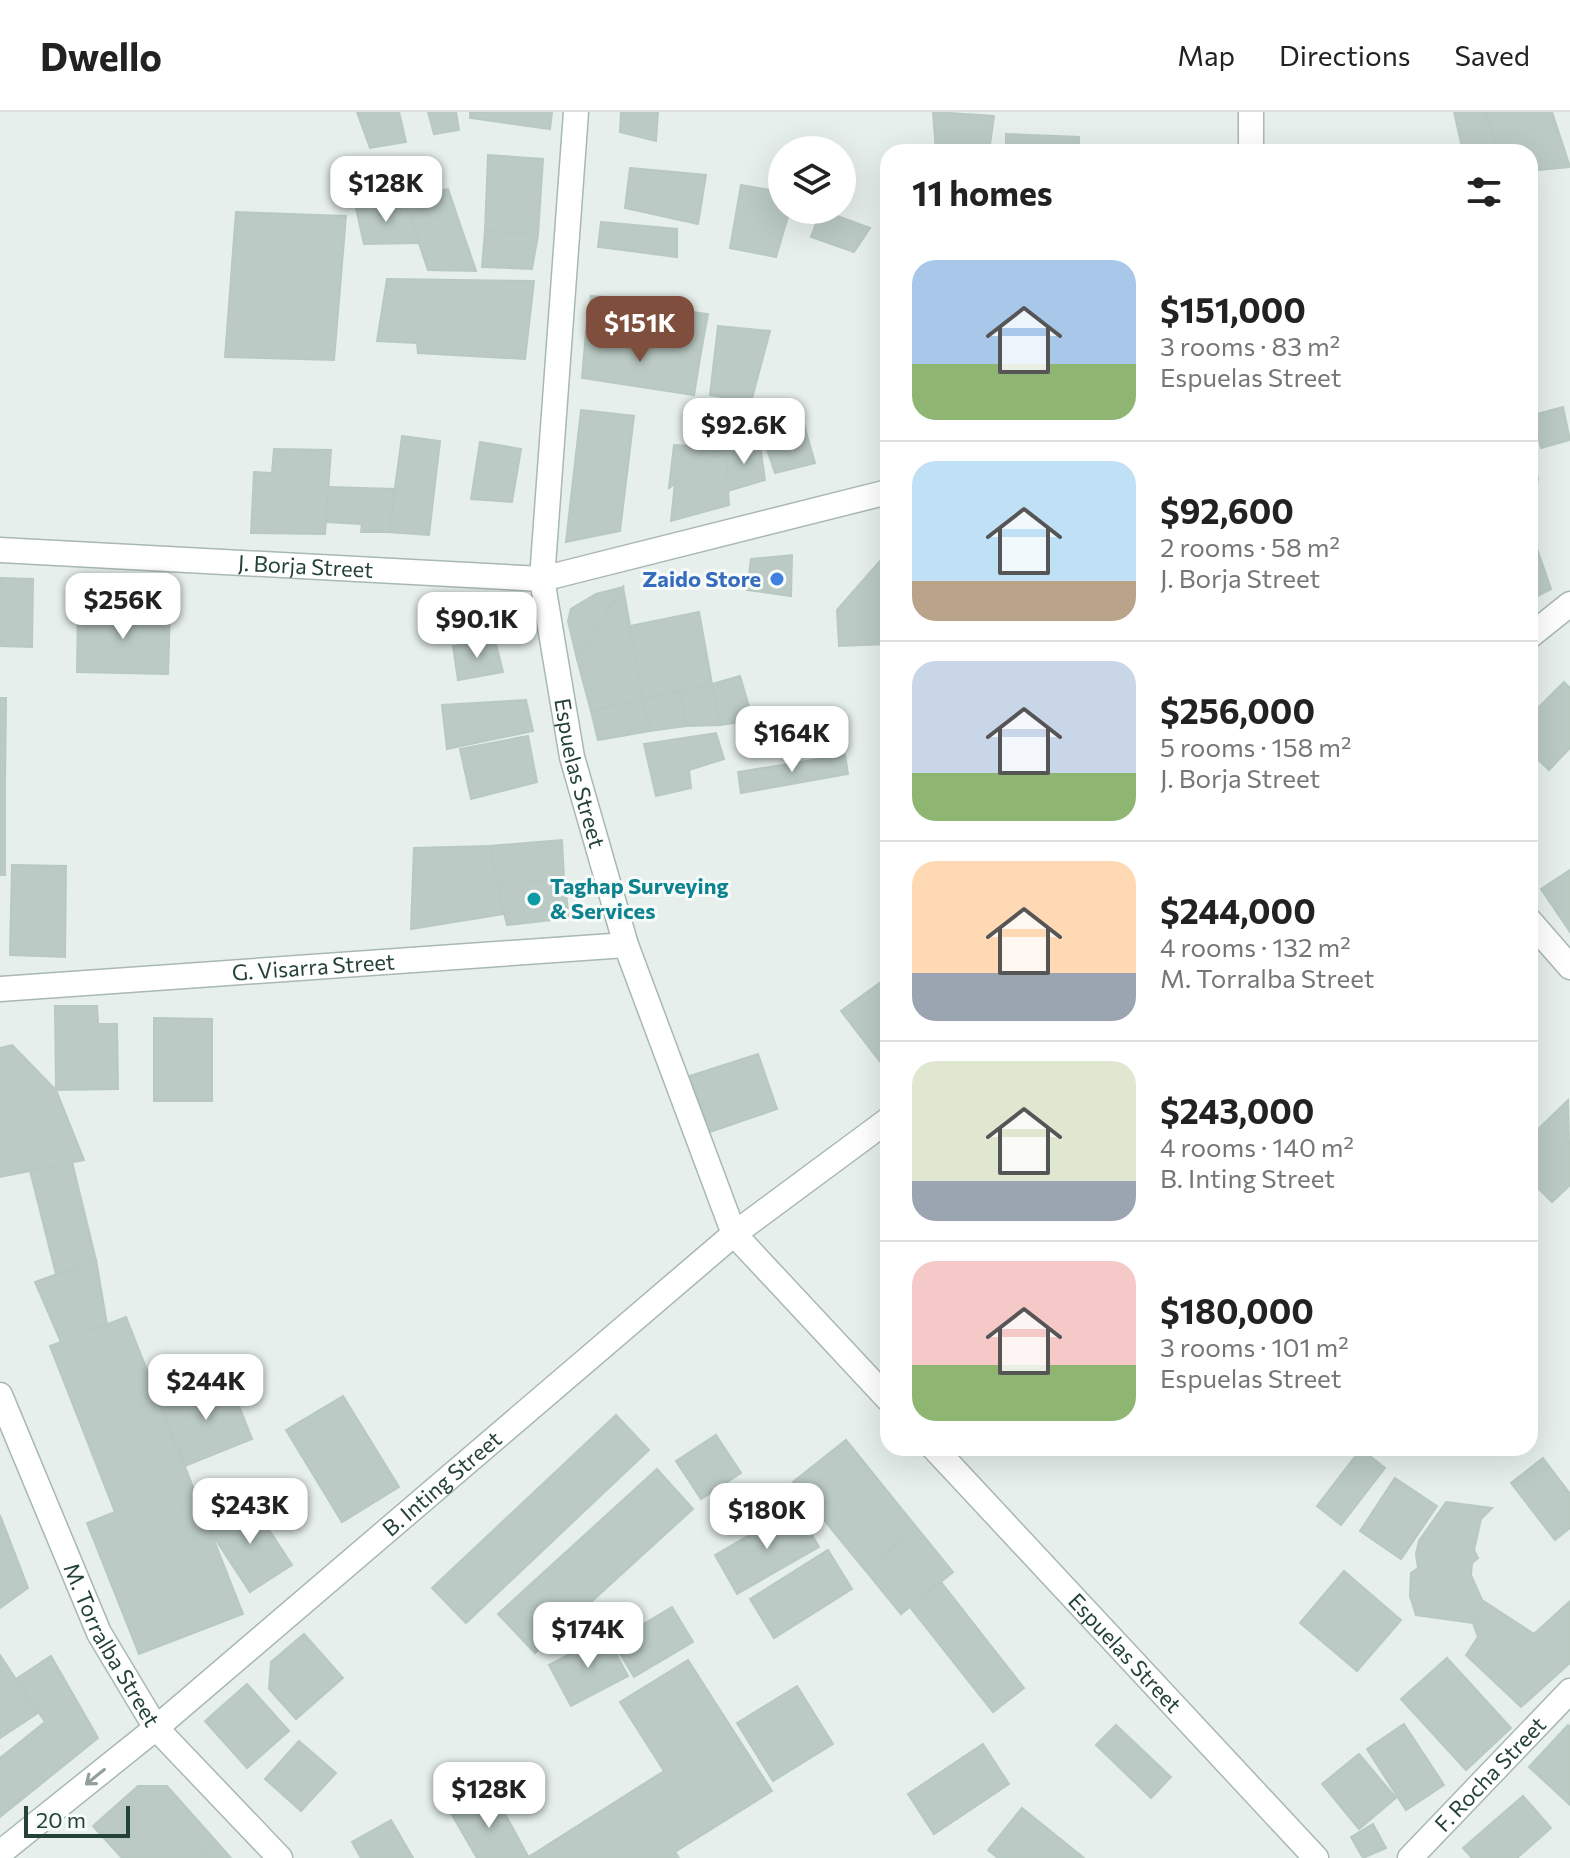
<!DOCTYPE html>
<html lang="en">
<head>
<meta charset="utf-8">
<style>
	:root { --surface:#fff; --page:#f2f2f2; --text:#222; --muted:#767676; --line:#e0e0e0; --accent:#804e3d }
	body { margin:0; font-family:Commissioner,sans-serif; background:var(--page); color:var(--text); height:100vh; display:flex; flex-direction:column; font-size:30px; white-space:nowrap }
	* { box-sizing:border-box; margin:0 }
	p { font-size:26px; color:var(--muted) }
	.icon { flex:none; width:44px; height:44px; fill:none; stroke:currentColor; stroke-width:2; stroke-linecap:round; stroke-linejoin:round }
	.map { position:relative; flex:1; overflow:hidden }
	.side { position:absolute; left:880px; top:32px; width:658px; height:1312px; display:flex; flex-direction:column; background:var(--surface); border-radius:24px; box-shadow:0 8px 32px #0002 }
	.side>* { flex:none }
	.tools { position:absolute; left:768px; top:24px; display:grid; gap:16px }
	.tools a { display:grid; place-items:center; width:88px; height:88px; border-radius:50%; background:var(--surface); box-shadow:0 8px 32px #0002; font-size:40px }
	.scale { position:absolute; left:24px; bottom:20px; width:106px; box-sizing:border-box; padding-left:8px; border:4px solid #24423a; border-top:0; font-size:22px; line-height:28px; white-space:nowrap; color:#24423a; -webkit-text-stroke:6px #f7fbf9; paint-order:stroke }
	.price { position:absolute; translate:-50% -68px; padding:0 18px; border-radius:16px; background:#fff; color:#222; font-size:26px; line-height:52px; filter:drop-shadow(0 2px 4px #0008) }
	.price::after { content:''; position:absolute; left:50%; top:48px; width:24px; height:18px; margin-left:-12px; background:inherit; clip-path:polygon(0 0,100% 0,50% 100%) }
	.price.active { background:var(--accent); color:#fff }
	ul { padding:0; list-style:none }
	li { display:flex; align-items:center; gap:24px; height:200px; padding:0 32px }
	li+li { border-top:2px solid var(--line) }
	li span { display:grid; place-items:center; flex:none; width:224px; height:160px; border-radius:24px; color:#555 }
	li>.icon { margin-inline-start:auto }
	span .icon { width:96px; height:96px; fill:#fffc; stroke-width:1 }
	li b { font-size:34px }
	h2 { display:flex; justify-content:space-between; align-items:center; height:96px; padding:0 32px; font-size:34px }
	header { display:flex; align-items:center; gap:48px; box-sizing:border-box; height:112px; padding:0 40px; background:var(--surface); border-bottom:2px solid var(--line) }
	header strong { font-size:38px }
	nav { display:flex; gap:44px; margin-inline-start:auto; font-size:28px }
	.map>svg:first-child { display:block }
	.building { fill:#bbcac4; stroke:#b8c9c2; stroke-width:2 }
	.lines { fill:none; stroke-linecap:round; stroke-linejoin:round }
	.minor-casing { stroke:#a8b8b2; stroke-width:27 }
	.minor { stroke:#fff; stroke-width:24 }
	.oneway { stroke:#92a09c }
	.shop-dot { fill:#3f7fe0; stroke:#f7fbf9; stroke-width:3 }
	.culture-dot { fill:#0f9aa8; stroke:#f7fbf9; stroke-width:3 }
	.labels { text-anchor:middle; stroke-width:6; stroke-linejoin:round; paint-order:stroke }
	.street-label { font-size:22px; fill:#24423a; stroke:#f7fbf9 }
	.shop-label { font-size:22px; font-weight:bold; fill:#366cbe; stroke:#f7fbf9; text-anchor:end }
	.culture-label { font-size:22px; font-weight:bold; fill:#0d838f; stroke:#f7fbf9; text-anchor:start }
</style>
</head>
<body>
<header>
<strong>Dwello</strong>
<nav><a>Map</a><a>Directions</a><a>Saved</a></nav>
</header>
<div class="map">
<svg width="1570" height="1746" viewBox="0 0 1570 1746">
	<rect width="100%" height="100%" fill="#e6efeb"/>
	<g class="building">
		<path d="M357 0H399L406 30 370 36Z"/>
		<path d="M428 0H456L459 18 434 22Z"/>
		<path d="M470 0H552L550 17 470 6Z"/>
		<path d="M621 0H658L656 29 620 20Z"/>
		<path d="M933 0 994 4 989 40H936Z"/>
		<path d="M1454 0H1485L1499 40H1463Z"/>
		<path d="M1485 0H1552L1570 55 1530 59V40H1499Z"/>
		<path d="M1006 22 1079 25V40H1006Z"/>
		<path d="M488 43 543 47 538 123 485 119Z"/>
		<path d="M630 56 706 63 698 112 625 96Z"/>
		<path d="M741 73 782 80V98H790L776 145 730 136Z"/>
		<path d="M448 77 476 159 428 158 405 90Z"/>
		<path d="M405 90 419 131 364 132 355 92Z"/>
		<path d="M821 98 870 116 854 140 811 125Z"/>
		<path d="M236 100 346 104 334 248 225 245Z"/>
		<path d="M601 110 677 117V145L598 135Z"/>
		<path d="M485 119 538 123 532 157 482 155Z"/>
		<path d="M387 167 534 169 525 247 418 241 417 231 377 229Z"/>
		<path d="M591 184 663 189 658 230 586 220Z"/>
		<path d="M662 196 708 202 701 240 658 230Z"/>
		<path d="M1530 205 1537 254 1530 255Z"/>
		<path d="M718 214 770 219 751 290 710 283Z"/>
		<path d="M586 220 701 240 694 283 582 266Z"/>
		<path d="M1563 295 1570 328 1541 336 1533 303Z"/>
		<path d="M581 298 634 304 620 419 566 430Z"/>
		<path d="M804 313 815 351 775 361 763 325Z"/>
		<path d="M402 324 440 329 429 423 389 420Z"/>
		<path d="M480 330 521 337 512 390 471 387Z"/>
		<path d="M674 333 726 336 669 376Z"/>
		<path d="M760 333 765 368 728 379 726 336Z"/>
		<path d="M726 336 729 393 671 409 675 371Z"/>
		<path d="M274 337 331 338 325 422 251 421 254 360 272 361Z"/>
		<path d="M1530 364 1538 366 1532 400H1530Z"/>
		<path d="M328 375 395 377 389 420H361L362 412 326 410Z"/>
		<path d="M1531 419 1551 477 1530 488V419Z"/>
		<path d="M888 426V532L839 534 837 498 887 441Z"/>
		<path d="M792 443 791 484 747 478 751 447Z"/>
		<path d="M0 466 33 467 32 535 0 534Z"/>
		<path d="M623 475 643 587 591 599 577 547Z"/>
		<path d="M623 475 577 547 568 509 571 497 596 482Z"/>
		<path d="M78 495 170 498 168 562 77 560Z"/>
		<path d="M699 500 712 572 643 587 630 514Z"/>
		<path d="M495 528 503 560 458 568 453 534Z"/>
		<path d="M740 564 753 608 720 613 712 572Z"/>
		<path d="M1564 570 1570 576V636L1549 658 1530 640V604Z"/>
		<path d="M712 572 720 613 687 614 679 579Z"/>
		<path d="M679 579 687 614 650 619 643 587Z"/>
		<path d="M0 586H6L5 671H0Z"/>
		<path d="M643 587 650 619 598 628 591 599Z"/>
		<path d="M526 588 533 619 447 637 442 593Z"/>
		<path d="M716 621 724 647 689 658 691 676 656 684 644 632Z"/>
		<path d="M528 624 537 670 471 687 460 637Z"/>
		<path d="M845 643 848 662 741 681 738 660Z"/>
		<rect x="0" y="671" width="5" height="92"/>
		<path d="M562 728 564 767 497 772 490 734Z"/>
		<path d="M490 734 504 802 411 817 414 736Z"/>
		<path d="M12 753 66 754 65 845 10 843Z"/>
		<path d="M1570 758V820L1541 777Z"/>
		<path d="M564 767 569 806 507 813 497 772Z"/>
		<path d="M881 870 888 880V960L841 899Z"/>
		<path d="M55 894H97L98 912H117L118 977 56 978Z"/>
		<path d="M154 906 212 907V989H154Z"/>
		<path d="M12 933 56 978 84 1048 0 1065V936Z"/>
		<path d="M758 942 777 997 710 1020 690 964Z"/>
		<path d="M1568 988 1570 1073 1552 1090 1530 1068V1025Z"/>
		<path d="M72 1050 96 1148 56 1162 30 1059Z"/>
		<path d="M96 1148 107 1212 61 1230 35 1170Z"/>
		<path d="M126 1205 243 1502 139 1542 87 1411 115 1400 50 1234Z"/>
		<path d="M228 1266 252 1327 185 1354 160 1292Z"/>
		<path d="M343 1284 399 1375 342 1410 286 1318Z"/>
		<path d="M616 1303 649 1338 466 1511 432 1476Z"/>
		<path d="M716 1323 741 1361 701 1387 676 1349Z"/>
		<path d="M846 1328 917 1416 865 1458 793 1370Z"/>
		<path d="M1361 1337 1385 1356 1341 1413 1317 1394Z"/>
		<path d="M1543 1346 1570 1382V1416L1555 1428 1511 1371Z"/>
		<path d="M657 1357 693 1397 535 1541 498 1502Z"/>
		<path d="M1395 1366 1437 1394 1401 1447 1360 1419Z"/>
		<path d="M250 1389 292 1453 250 1480 208 1416Z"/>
		<path d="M1446 1390 1492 1396 1481 1407 1474 1438 1478 1446 1472 1451 1471 1463 1482 1488 1483 1504 1473 1511 1416 1503 1410 1484 1411 1461 1418 1456 1416 1442 1419 1429Z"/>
		<path d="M796 1396 819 1435 737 1482 715 1443Z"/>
		<path d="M0 1403 28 1476 0 1496Z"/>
		<path d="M917 1416 953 1460 901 1502 865 1458Z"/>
		<path d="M828 1438 852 1477 774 1526 750 1487Z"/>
		<path d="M1344 1459 1401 1508 1357 1559 1300 1511Z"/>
		<path d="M941 1470 1024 1576 993 1600 909 1494Z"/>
		<path d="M1482 1488 1534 1522 1570 1489V1551L1521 1595 1466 1543 1478 1525 1473 1511 1483 1504Z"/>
		<path d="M672 1495 693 1530 634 1565 613 1530Z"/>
		<path d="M304 1522 343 1566 296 1607 269 1577 271 1550Z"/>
		<path d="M606 1523 628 1564 571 1594 549 1553Z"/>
		<path d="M0 1543 38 1601 0 1626Z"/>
		<path d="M51 1544 98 1626 0 1705V1646L45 1610 16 1567Z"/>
		<path d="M1447 1546 1511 1616 1466 1658 1401 1587Z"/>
		<path d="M688 1548 772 1679 675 1740 679 1746H527L664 1659 620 1590Z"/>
		<path d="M247 1572 289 1619 247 1656 205 1609Z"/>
		<path d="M797 1574 833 1632 773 1669 737 1611Z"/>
		<path d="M1404 1612 1444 1673 1406 1698 1367 1637Z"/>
		<path d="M1116 1613 1171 1665 1151 1686 1096 1633Z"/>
		<path d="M1568 1613 1570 1615V1693L1529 1655Z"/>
		<path d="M299 1629 336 1661 301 1699 265 1667Z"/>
		<path d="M983 1632 1009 1672 934 1722 908 1682Z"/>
		<path d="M1359 1642 1396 1686 1359 1717 1322 1672Z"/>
		<path d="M138 1674H167L215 1728 195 1746H122L93 1714Z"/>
		<path d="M493 1680 528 1744 524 1746H477L452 1703Z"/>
		<path d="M1523 1684 1551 1716 1517 1746H1472L1463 1736Z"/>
		<path d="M1022 1696 1084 1746H998L988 1738Z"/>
		<path d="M391 1708 413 1746H361L352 1730Z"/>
		<path d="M1373 1712 1386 1736 1363 1746 1351 1725Z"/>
		<path d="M215 1728 231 1746H195Z"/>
	</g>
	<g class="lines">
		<defs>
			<g id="minor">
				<path id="s1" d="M576 0 542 467 572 645 626 833 734 1122 888 1287"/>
				<path d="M1251 40V0"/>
				<path id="s2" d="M0 438 542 467 888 380"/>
				<path d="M1530 524 1570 492"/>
				<path d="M1530 809 1570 855"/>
				<path id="s3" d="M0 877 626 833"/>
				<path id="s4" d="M0 1283 99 1521 156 1616 280 1746"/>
				<path id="s5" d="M934 1336 1316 1746"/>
				<path id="s6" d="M0 1741 156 1616 734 1122 888 1008"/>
				<path id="s7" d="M1410 1746 1570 1579"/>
			</g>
		</defs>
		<use href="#minor" class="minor-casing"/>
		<use href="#minor" class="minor"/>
	</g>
	<defs><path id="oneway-shaft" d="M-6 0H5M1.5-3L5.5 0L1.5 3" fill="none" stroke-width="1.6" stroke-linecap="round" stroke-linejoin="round" transform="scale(2)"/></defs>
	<use class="oneway" href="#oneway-shaft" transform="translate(95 1665) rotate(141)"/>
	<circle class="shop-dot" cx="777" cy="467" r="8"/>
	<circle class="culture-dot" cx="534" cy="787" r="8"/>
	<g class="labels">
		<g class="street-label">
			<text dy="8" stroke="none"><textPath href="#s2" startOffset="306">J. Borja Street</textPath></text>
			<text dy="8" stroke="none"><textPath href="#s1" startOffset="666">Espuelas Street</textPath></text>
			<text dy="8" stroke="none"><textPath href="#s3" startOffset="314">G. Visarra Street</textPath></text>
			<text dy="8" stroke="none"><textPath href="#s6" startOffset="576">B. Inting Street</textPath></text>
			<text dy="8" stroke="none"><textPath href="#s4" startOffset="274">M. Torralba Street</textPath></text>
			<text dy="8" stroke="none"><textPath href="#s5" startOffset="280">Espuelas Street</textPath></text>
			<text dy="8" stroke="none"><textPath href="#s7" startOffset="116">F. Rocha Street</textPath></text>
		</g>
		<g class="shop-label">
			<text x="761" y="475">Zaido Store</text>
		</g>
		<g class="culture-label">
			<text x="550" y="782">Taghap Surveying<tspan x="550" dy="25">&amp; Services</tspan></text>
		</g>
	</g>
</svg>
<div class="tools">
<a><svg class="icon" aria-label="layers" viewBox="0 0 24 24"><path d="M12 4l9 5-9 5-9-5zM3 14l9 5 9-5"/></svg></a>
</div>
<div class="scale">20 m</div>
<b class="price" style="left:386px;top:112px">$128K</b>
<b class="price active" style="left:640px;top:252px">$151K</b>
<b class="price" style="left:744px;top:354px">$92.6K</b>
<b class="price" style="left:123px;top:529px">$256K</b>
<b class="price" style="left:477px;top:548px">$90.1K</b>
<b class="price" style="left:792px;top:662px">$164K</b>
<b class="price" style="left:206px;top:1310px">$244K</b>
<b class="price" style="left:250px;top:1434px">$243K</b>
<b class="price" style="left:767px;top:1439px">$180K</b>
<b class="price" style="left:588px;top:1558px">$174K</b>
<b class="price" style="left:489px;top:1718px">$128K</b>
<section class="side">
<h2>11 homes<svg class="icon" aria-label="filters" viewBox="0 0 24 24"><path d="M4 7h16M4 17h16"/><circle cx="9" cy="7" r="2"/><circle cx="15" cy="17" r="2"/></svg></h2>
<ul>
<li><span style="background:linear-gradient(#a9c7e8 65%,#8fb573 0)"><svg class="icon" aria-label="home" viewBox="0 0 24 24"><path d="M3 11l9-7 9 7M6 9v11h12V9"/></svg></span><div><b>$151,000</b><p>3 rooms · 83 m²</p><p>Espuelas Street</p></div></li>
<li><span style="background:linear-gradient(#bfe0f5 75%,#b9a48a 0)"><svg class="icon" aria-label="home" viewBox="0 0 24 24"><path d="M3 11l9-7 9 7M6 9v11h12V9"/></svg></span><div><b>$92,600</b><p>2 rooms · 58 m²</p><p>J. Borja Street</p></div></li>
<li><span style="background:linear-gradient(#c9d6e8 70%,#8fb573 0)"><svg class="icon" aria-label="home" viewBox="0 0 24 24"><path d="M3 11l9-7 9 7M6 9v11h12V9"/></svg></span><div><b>$256,000</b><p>5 rooms · 158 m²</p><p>J. Borja Street</p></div></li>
<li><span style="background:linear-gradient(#ffd9b3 70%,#9aa5b1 0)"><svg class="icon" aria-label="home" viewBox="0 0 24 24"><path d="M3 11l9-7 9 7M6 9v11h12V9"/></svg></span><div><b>$244,000</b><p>4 rooms · 132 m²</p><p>M. Torralba Street</p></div></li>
<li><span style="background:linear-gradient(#dfe7d0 75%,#9aa5b1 0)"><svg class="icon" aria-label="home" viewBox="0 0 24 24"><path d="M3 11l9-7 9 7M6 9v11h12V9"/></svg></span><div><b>$243,000</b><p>4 rooms · 140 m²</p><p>B. Inting Street</p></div></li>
<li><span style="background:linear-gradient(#f6c9c9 65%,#8fb573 0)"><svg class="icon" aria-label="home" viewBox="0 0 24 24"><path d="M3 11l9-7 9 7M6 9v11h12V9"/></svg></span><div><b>$180,000</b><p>3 rooms · 101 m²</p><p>Espuelas Street</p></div></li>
</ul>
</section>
</div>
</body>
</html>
